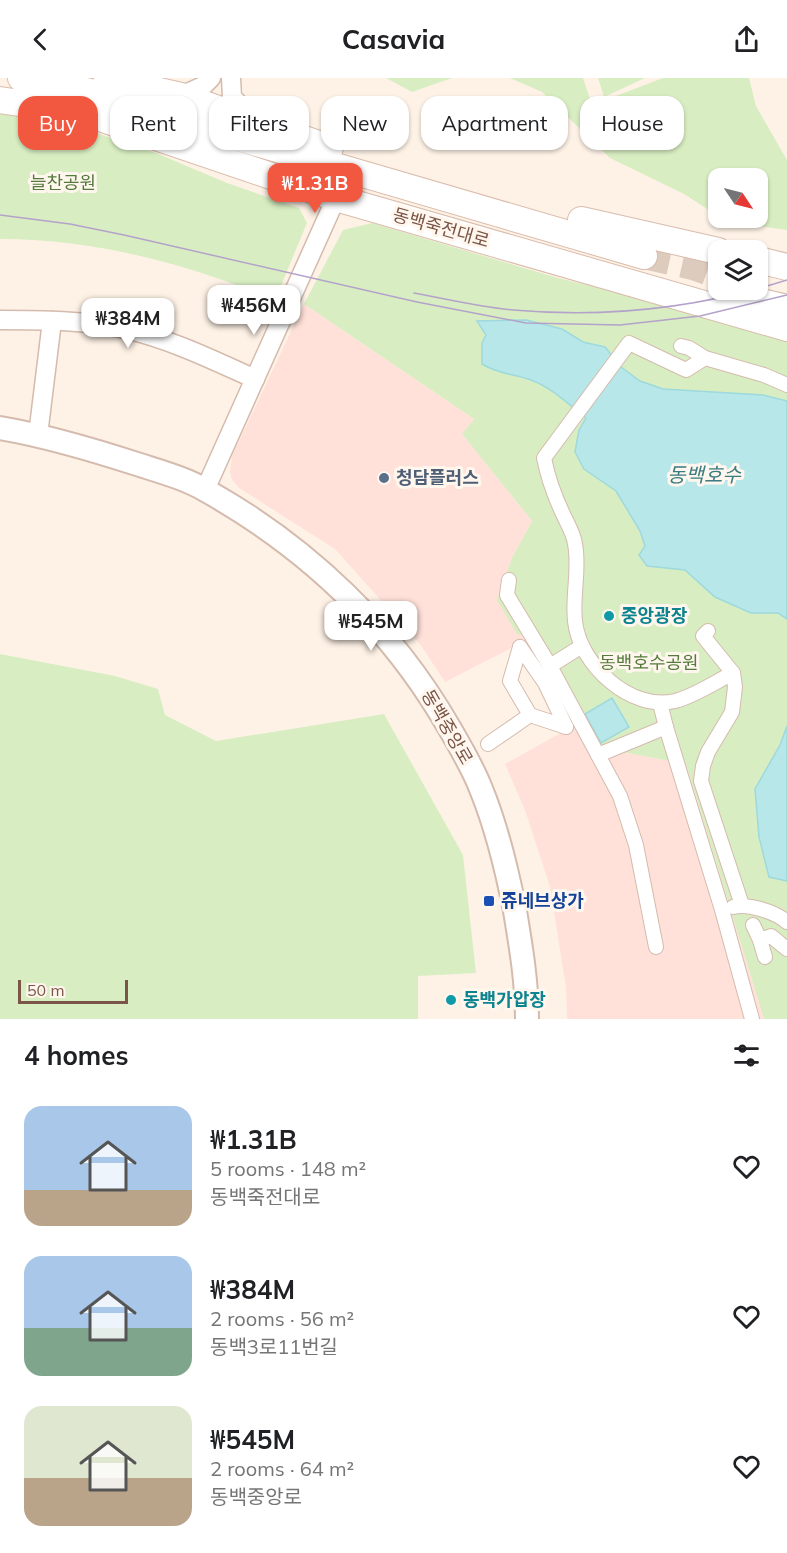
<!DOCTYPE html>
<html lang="en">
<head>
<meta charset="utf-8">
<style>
	:root { --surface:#fff; --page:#f6f6f6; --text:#202124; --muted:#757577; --accent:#f25840 }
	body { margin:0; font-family:Mulish,"Noto Sans KR",sans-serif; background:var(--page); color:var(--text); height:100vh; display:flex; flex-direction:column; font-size:22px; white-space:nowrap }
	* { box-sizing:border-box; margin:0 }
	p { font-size:20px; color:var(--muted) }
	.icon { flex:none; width:33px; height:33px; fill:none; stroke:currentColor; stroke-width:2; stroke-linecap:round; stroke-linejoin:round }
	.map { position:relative; height:941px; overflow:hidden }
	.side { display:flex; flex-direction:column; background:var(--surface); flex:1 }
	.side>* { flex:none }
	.hud { position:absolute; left:18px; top:18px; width:752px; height:54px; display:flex; gap:12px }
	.needle { width:39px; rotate:125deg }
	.tools { position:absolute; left:708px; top:90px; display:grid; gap:12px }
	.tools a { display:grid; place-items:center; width:60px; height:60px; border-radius:12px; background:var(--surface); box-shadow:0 2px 4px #0004; font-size:30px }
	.scale { position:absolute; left:18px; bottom:15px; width:110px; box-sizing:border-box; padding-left:6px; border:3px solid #7a5548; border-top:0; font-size:16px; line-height:21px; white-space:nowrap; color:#7a5548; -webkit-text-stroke:4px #fff7ee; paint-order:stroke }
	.price { position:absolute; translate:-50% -51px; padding:0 14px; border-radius:12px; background:#fff; color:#222; font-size:20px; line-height:39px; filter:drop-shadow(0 2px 3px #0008) }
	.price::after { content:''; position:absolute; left:50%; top:36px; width:18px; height:14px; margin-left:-9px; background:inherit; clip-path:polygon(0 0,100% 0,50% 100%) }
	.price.selected { background:var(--accent); color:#fff }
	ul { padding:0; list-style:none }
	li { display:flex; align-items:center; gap:18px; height:150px; padding:0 24px }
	li span { display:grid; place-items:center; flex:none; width:168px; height:120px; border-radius:18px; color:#555 }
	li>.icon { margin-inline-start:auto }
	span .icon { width:72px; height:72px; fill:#fffc; stroke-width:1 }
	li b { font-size:26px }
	h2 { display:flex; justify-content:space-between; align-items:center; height:72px; padding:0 24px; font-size:26px }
	.tag { padding:0 21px; border-radius:18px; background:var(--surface); box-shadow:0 2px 4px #0004; font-size:21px; line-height:54px }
	.tag.selected { background:var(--accent); color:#fff }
	header { display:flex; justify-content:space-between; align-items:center; height:78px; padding:0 24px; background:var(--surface); font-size:27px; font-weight:700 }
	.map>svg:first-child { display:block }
	.commercial { fill:#ffe1d9 }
	.green { fill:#d8eec2 }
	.water { fill:#b8e7ea; stroke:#9dd9dd; stroke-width:1.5 }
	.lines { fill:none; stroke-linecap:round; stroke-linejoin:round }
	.secondary-tunnel { stroke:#ddcbbe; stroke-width:26; stroke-dasharray:26 13; stroke-linecap:butt }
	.pedestrian-casing { stroke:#d4bbad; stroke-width:16 }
	.minor-casing { stroke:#d4bbad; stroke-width:21 }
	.tertiary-casing { stroke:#d4bbad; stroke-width:26 }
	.secondary-casing { stroke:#dabcac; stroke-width:28 }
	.pedestrian { stroke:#fff; stroke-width:14 }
	.minor { stroke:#fff; stroke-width:18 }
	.tertiary { stroke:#fff; stroke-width:22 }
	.secondary { stroke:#fff; stroke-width:26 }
	.tram { stroke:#b4a2ca; stroke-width:1.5 }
	.service-dot { fill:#5c6f8a; stroke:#fff7ee; stroke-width:2 }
	.culture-dot { fill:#0f9aa8; stroke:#fff7ee; stroke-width:2 }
	.transit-dot { fill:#1a4fb4; stroke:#fff7ee; stroke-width:2 }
	.labels { text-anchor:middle; stroke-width:6; stroke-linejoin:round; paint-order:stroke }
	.park-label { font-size:18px; fill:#547b3c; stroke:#fff7ee }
	.street-label { font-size:18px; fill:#7a5548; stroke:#fff7ee }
	.service-label { font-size:18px; font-weight:bold; fill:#4e5e75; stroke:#fff7ee; text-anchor:start }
	.culture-label { font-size:18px; font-weight:bold; fill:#0d838f; stroke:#fff7ee; text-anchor:start }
	.transit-label { font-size:18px; font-weight:bold; fill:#164399; stroke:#fff7ee; text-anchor:start }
	.water-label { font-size:20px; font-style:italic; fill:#3a7c81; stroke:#fff7ee }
</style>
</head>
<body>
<header><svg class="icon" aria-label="back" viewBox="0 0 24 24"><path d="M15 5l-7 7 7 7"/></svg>Casavia<svg class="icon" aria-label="share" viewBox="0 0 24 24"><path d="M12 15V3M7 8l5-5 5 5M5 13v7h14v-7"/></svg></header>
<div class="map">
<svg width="787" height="941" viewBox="0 0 787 941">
	<rect width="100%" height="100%" fill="#fef2e6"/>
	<g class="commercial">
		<path d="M304 226 474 341 462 356 532 443 512 480 531 560 445 604 420 566 335 471 239 410 232 402 230 393 232 378Z"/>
		<path d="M577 646 590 668 686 686 764 941H567L566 910 550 809 525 732 505 686Z"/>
	</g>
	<g class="green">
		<path d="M386 0H452L412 14Z"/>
		<path d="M510 0H583L592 27 663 0H749L756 28 787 82V152L728 144 721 140H758V100H718V138L684 116 610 80 542 14Z"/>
		<path d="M598 0H645L604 19Z"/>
		<path d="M0 36 43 41 72 47 156 75 227 105 299 130 307 145 275 222C187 186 96 161 0 161Z"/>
		<path d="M372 145 558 200 787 256V941H764L686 686 590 668 531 560 517 556 497 522 512 480 532 443 462 356 474 341 304 226 343 152Z"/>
		<path d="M0 576 115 598 158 611 165 637 216 663 384 636 463 777 476 895 418 898V941H0Z"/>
	</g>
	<g class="water">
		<path d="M526 242 562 251 583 264 605 269 621 289 640 303 663 311 763 317 787 323V541L778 535H751L715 519 685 492 647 488 639 477 645 468 640 453 616 413 584 391 575 374 579 352 586 340C569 327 551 309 531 302 514 296 498 296 482 286V265L486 257 477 243Z"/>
		<path d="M612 620 629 649 601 665 585 636Z"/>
		<path d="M787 648V803L769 799 759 759 755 711 780 667Z"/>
	</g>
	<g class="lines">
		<path class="secondary-tunnel" d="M644 178 693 189 718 198"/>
		<defs>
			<g id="pedestrian">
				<path d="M681 268 689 270 705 280 764 297 787 307"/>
				<path d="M705 280 686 292 629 265 544 380C548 400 554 417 563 436 567 445 574 456 575 466 580 491 572 518 575 543 579 586 631 634 675 623 695 618 715 604 733 595"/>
				<path d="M509 502 507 517 550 588 598 677"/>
				<path d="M708 553 703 558 733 595 735 609 732 634 708 674 703 688 701 703 742 827"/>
				<path d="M520 569 510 603 530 637 566 649"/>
				<path d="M520 569 545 605 566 649"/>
				<path d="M550 588 582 568"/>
				<path d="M660 625 666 649 722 832 752 941"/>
				<path d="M488 666 530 637"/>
				<path d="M733 829C748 825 775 834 787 844"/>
				<path d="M753 847 760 862 765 879"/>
				<path d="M760 862 771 858 787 871"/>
				<path d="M656 869 636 767 620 718 598 677 666 649"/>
			</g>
			<g id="minor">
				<path d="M231 0 232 19 254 42"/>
				<path d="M181 18 203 8 211 0"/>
				<path d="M0 242C42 242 84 242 125 251 170 261 213 282 255 301"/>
				<path d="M38 357 52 243"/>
				<path d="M205 412 336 120"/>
			</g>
			<path id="tertiary" d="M0 350C48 358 94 372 140 387 162 394 187 401 207 413 308 470 392 550 450 651 461 670 473 690 481 711 497 750 507 792 515 833 521 869 527 905 527 941"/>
			<g id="secondary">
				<path d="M21 0 115 19 205 50 644 178"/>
				<path d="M107 1 181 18 330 70"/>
				<path d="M0 22 82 34 336 120 787 250"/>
				<path d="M581 142 718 173"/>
				<path d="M758 182 787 189"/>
				<path d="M733 219 749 221 787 230"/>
			</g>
		</defs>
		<use href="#pedestrian" class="pedestrian-casing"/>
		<use href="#minor" class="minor-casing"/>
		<use href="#tertiary" class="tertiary-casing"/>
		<use href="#secondary" class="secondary-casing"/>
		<use href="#pedestrian" class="pedestrian"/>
		<use href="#minor" class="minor"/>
		<use href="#tertiary" class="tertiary"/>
		<use href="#secondary" class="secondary"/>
		<g class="tram">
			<path d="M0 137 70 146 124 157 417 224 526 245 620 247 700 238 787 217"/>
			<path d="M414 215C447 221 480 229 513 232 605 240 699 230 787 202"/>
		</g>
	</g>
	<circle class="service-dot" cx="384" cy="400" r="6"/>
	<g class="culture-dot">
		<circle cx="609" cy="538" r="6"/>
		<circle cx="451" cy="922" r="6"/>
	</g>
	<rect class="transit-dot" x="483" y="817" width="12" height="12" rx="3"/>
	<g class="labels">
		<g class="park-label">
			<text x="63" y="111">늘찬공원</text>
			<text x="649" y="591">동백호수공원</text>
		</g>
		<g class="street-label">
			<text transform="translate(441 150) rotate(16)" y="6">동백죽전대로</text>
			<text transform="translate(447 649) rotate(60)" y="6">동백중앙로</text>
		</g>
		<g class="service-label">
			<text x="396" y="406">청담플러스</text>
		</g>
		<g class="culture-label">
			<text x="621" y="544">중앙광장</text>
			<text x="463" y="928">동백가압장</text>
		</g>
		<g class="transit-label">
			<text x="501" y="829">쥬네브상가</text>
		</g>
		<g class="water-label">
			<text x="704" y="404">동백호수</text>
		</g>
	</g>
</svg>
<div class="tools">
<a><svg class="needle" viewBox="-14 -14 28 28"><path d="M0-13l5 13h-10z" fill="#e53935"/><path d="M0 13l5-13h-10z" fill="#757577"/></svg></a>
<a><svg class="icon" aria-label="layers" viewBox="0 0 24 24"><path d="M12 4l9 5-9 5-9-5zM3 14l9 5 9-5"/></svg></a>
</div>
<div class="scale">50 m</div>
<b class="price selected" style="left:315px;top:136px">₩1.31B</b>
<b class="price" style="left:254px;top:258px">₩456M</b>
<b class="price" style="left:128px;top:271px">₩384M</b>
<b class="price" style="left:371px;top:574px">₩545M</b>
<div class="hud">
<a class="tag selected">Buy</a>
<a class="tag">Rent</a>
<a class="tag">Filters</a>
<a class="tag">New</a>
<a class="tag">Apartment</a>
<a class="tag">House</a>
</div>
</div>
<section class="side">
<h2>4 homes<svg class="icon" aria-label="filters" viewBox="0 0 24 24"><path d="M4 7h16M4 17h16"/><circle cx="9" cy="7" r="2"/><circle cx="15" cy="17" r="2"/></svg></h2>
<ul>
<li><span style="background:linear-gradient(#a9c7e8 70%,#b9a48a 0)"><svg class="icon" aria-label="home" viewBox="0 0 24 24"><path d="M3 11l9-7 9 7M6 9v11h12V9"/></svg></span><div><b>₩1.31B</b><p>5 rooms · 148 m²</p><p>동백죽전대로</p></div><svg class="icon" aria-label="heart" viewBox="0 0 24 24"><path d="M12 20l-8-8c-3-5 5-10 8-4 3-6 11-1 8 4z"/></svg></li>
<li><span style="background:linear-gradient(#a9c7e8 60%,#7fa58c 0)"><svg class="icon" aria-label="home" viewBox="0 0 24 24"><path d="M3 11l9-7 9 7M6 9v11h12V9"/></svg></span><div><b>₩384M</b><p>2 rooms · 56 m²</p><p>동백3로11번길</p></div><svg class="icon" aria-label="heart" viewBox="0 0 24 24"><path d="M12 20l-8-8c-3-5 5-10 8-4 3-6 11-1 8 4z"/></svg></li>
<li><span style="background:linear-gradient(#dfe7d0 60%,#b9a48a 0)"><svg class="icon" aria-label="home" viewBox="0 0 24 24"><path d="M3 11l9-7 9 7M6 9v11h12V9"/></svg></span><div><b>₩545M</b><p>2 rooms · 64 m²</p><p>동백중앙로</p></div><svg class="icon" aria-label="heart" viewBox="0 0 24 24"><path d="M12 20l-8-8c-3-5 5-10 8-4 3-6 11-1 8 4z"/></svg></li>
</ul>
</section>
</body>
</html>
